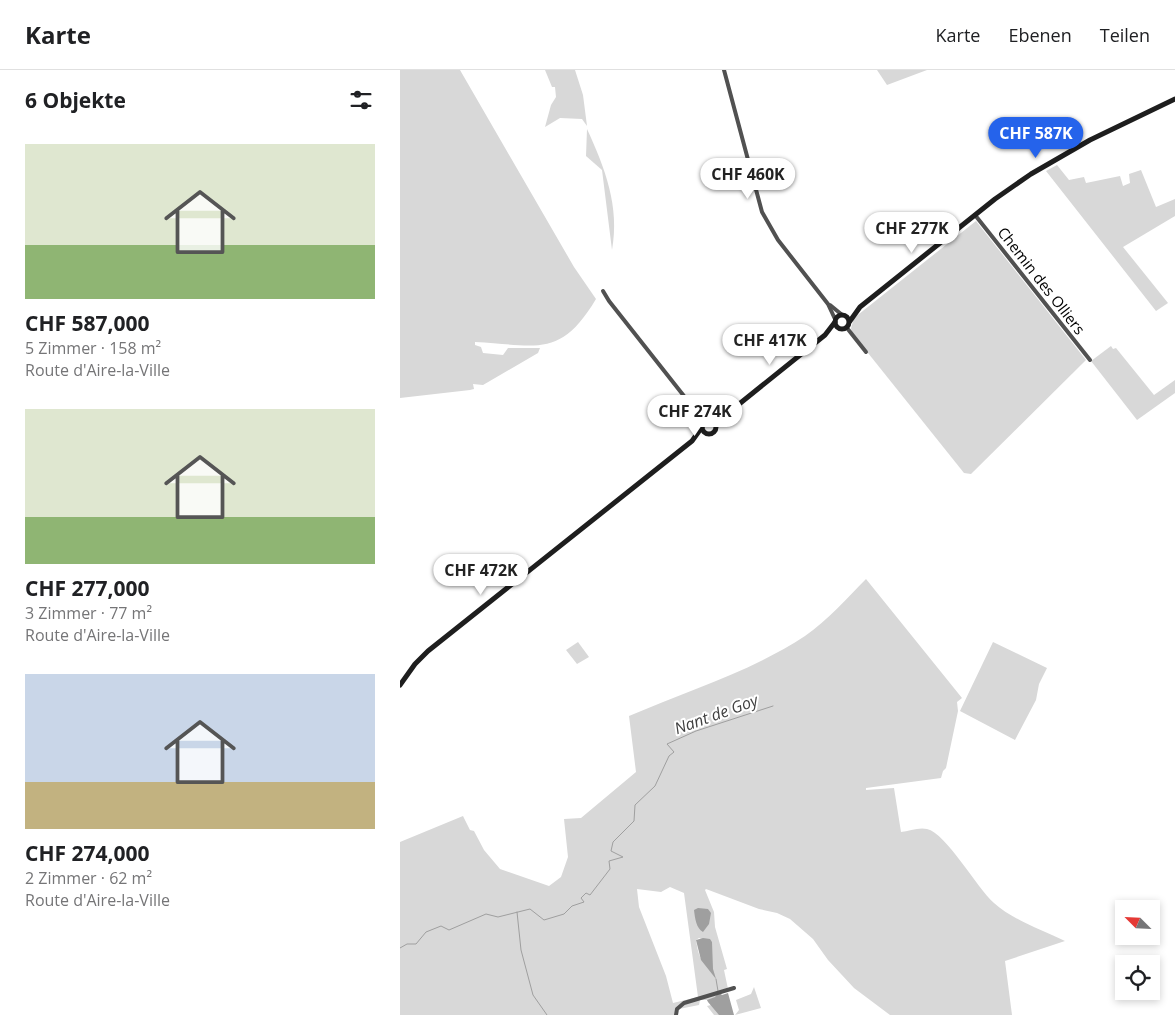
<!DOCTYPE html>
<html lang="de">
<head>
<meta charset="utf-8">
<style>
	:root { --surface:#fff; --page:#f2f2f2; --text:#202124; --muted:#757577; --line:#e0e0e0; --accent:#2563eb }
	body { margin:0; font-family:"Open Sans",sans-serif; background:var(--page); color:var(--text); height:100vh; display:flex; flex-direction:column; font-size:19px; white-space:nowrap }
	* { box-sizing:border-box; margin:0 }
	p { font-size:16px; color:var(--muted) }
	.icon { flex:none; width:28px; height:28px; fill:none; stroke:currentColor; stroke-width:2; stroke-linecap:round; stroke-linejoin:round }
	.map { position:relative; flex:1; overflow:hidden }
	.side { display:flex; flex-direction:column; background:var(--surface); width:400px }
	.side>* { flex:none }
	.needle { width:32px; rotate:294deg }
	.fabs { position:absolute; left:715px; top:830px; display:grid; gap:10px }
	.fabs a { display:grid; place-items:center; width:45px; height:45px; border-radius:0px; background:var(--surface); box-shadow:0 2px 8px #0003; font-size:25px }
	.price { position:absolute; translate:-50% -42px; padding:0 11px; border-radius:18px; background:#fff; color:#222; font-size:16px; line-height:32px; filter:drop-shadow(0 1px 2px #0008) }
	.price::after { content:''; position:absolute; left:50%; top:30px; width:15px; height:11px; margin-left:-8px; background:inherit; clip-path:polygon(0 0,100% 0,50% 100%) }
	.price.active { background:var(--accent); color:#fff }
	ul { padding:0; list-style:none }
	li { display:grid; align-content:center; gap:10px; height:265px; padding:0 25px }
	li span { display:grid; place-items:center; height:155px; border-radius:0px; color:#555 }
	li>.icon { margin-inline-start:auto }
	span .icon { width:90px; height:90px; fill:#fffc; stroke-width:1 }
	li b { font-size:21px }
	h2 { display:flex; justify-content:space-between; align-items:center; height:60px; padding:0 25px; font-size:21px }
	header { display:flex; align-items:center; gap:30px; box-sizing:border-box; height:70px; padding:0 25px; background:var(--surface); border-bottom:1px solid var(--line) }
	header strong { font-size:24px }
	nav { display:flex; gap:28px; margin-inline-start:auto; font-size:18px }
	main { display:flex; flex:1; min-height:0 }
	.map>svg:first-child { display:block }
	.green { fill:#d8d8d8; fill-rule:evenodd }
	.water { fill:#9f9f9f }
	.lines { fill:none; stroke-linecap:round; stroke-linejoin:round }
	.stream { stroke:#9f9f9f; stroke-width:1 }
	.street { stroke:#515151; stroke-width:4 }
	.secondary { stroke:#1e1e1e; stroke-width:5 }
	.labels { text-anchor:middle; stroke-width:4; stroke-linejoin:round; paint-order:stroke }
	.street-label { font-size:15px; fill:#000; stroke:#fff }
	.water-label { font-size:16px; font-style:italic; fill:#404040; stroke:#fff }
</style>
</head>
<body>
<header>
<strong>Karte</strong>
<nav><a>Karte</a><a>Ebenen</a><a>Teilen</a></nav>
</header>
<main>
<section class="side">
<h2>6 Objekte<svg class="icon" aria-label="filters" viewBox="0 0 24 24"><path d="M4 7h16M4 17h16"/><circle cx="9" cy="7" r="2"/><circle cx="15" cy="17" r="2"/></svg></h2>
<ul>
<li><span style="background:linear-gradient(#dfe7d0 65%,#8fb573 0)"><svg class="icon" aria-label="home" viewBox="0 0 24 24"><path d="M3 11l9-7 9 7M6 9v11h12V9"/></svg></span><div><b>CHF 587,000</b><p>5 Zimmer · 158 m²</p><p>Route d'Aire-la-Ville</p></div></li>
<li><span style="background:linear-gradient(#dfe7d0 70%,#8fb573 0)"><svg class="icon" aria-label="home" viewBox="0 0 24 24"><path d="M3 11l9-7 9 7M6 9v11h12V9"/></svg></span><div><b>CHF 277,000</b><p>3 Zimmer · 77 m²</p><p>Route d'Aire-la-Ville</p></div></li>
<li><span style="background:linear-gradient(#c9d6e8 70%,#c2b280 0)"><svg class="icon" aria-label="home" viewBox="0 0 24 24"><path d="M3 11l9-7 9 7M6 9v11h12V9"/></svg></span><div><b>CHF 274,000</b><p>2 Zimmer · 62 m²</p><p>Route d'Aire-la-Ville</p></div></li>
</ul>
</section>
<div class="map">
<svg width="775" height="945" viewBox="0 0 775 945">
	<rect width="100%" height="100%" fill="#fff"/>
	<g class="green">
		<path d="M0 0H60L174 197 196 229C160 289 137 275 75 272V275L81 277 83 283 103 285 108 278H140L138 283 83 315 73 314 74 319 70 320 0 328Z"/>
		<path d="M145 0H175L183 25 187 56 182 49 160 48 145 57 151 35 156 27 155 17H152Z"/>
		<path d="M477 0H527L487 15Z"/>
		<path d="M187 59C205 98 220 137 212 180L202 100 186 86Z"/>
		<path d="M657 95 669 110 684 107 686 113 720 106 723 116 730 113 729 104 741 100 756 137 775 129V146L723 177 768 233 756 241 646 101Z"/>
		<path d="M576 151 686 290 571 404 564 403 452 263 451 258 454 248Z"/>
		<path d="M711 276 713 279 716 278 754 325 775 310V323L737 350 691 291Z"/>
		<path d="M466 509 562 628 557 632 558 641 546 698 543 701 541 708 466 718V720L494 718 501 762C509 761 519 757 527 759 546 763 577 818 594 833 613 850 642 860 665 871L605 891 612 945H490L454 918 428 890 413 869 390 849 377 843 359 839 306 819 305 820 314 842 315 857 327 899 324 900 328 919 318 922 322 945H314L307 936 311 935 307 930H300L299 935 279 939 276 945H0V772L63 746 70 760 74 761 84 780 100 799 149 816 161 807 168 787 164 749 181 748 236 702 229 646C289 620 350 602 405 566 428 550 447 528 466 509ZM270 817 284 823 298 927 273 933 266 906 239 837 237 819 261 822ZM299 868 312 872V899C300 893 298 883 296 870Z"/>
		<path d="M178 572 189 587 177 594 166 580Z"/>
		<path d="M593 572 647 598 639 614 636 630 615 670 560 641Z"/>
		<path d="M354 917 361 938 335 945 339 940 336 930 351 924Z"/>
	</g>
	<g class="water">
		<path d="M298 838 308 839 311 843 309 854 303 862C296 858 295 848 294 840Z"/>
		<path d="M303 868 310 869 312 872 313 899 316 909 301 890 296 870Z"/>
		<path d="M319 922 322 925 328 923 334 945H319L308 932 307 930 315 927Z"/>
	</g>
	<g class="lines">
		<g class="stream">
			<path d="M117 842 121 880 133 925 147 945"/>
			<path d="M0 878 7 874H16L26 862 41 856 49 860 86 844 98 847 130 839 144 850 164 844 172 836 184 832 181 828 186 823 190 825 210 799 209 791 223 787 211 781 213 772 234 751 235 735 255 716 269 686 274 682 267 674 296 661 373 636"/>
			<path d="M316 909 318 921"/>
		</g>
		<g class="street">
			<path d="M324 0 362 142 378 170 428 234 435 249"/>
			<path d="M575 145 690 290"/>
			<path d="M203 221 209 231 295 340 302 355"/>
			<path d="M430 235 441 244"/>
			<path d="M447 258 466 282"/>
			<path d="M297 341 309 350"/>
			<path d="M276 945 277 939 284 933 334 918"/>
		</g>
		<g class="secondary">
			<circle cx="442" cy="252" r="7"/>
			<path d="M450 251 460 237 595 129 631 104 690 70 775 29"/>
			<circle cx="309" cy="357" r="7"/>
			<path d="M311 350 328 343 425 265 435 252"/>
			<path d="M0 615 15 594 28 581 292 371 302 357"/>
		</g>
	</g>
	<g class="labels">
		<g class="street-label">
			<text transform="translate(641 211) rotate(52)" y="5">Chemin des Olliers</text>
		</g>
		<g class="water-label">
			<text transform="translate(316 644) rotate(-20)" y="6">Nant de Goy</text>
		</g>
	</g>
</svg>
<div class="fabs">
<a><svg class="needle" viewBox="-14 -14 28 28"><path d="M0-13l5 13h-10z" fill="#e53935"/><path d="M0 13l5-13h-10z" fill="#757577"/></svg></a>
<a><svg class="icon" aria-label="locate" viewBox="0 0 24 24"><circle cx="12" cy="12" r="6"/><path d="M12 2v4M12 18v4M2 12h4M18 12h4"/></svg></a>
</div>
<b class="price active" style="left:636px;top:89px">CHF 587K</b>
<b class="price" style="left:348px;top:130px">CHF 460K</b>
<b class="price" style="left:512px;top:184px">CHF 277K</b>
<b class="price" style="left:370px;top:296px">CHF 417K</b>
<b class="price" style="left:295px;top:367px">CHF 274K</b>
<b class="price" style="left:81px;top:526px">CHF 472K</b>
</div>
</main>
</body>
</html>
